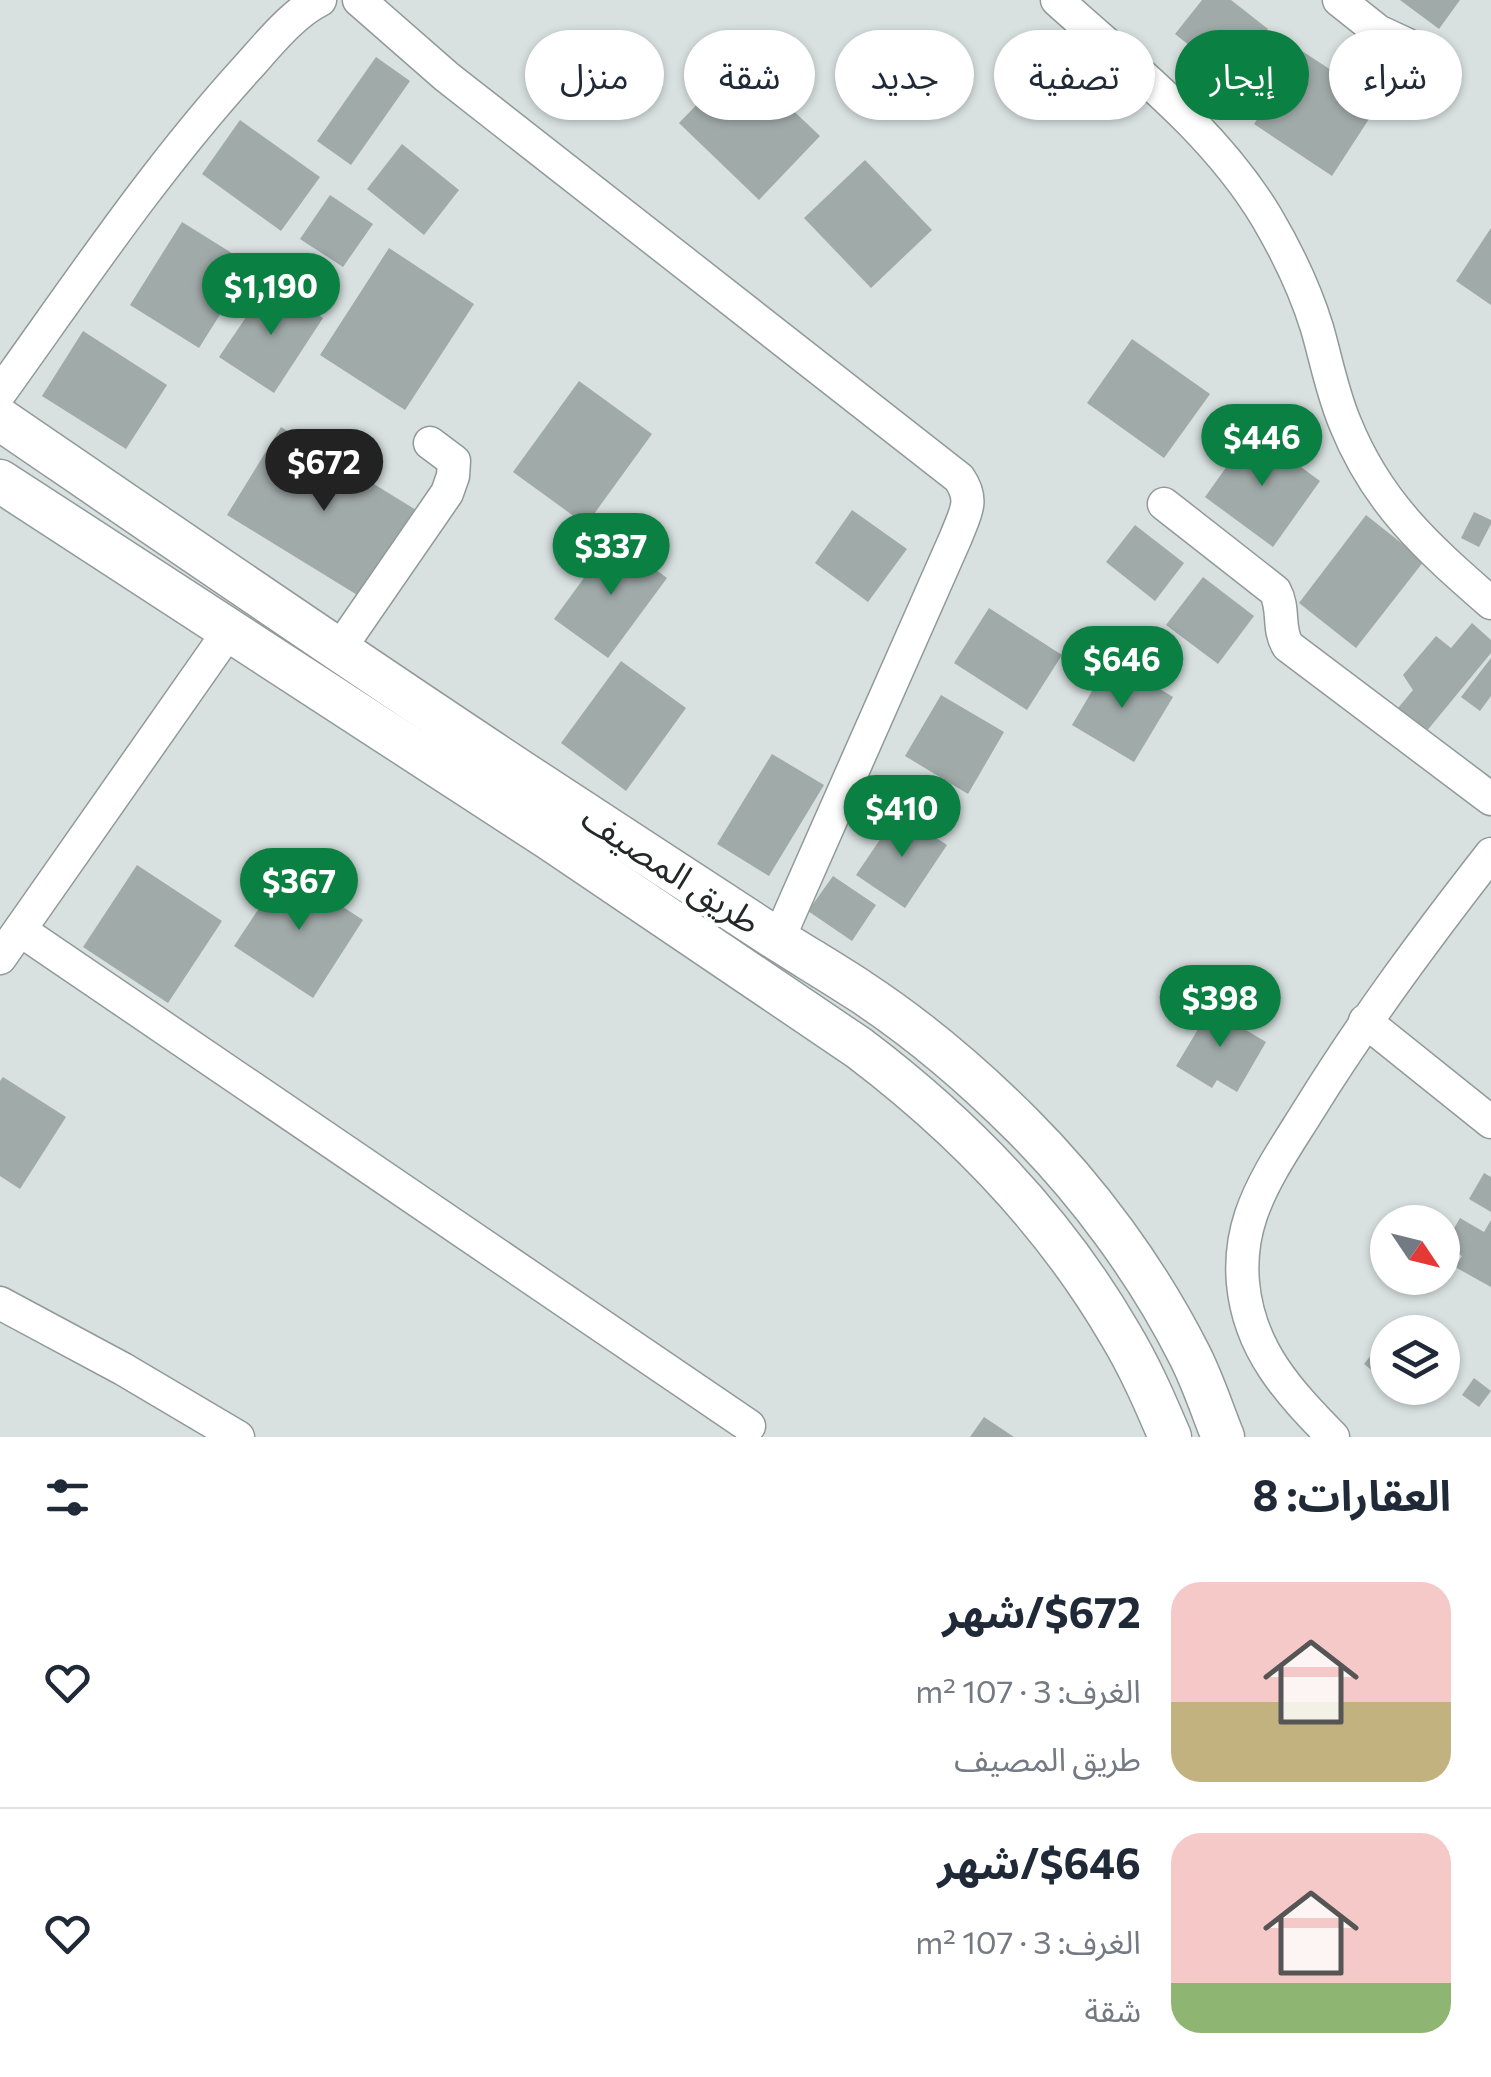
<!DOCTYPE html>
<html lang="ar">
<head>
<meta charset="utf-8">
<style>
	:root { --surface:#fff; --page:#f2f2f3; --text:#1f2937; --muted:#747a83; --line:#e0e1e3; --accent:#0b8043 }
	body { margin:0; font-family:Commissioner,"Noto Sans Arabic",sans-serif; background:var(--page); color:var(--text); direction:rtl; height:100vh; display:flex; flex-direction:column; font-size:38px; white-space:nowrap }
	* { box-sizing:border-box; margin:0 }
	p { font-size:32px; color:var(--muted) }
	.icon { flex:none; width:55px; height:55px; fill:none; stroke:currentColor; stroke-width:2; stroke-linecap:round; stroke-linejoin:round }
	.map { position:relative; height:1437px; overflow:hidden; direction:ltr }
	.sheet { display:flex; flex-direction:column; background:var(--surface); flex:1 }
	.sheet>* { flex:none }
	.banner { position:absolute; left:30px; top:30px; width:1432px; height:90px; direction:rtl; display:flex; gap:20px }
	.needle { width:65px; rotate:125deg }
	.tools { position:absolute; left:1370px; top:1205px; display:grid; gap:20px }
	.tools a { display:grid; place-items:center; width:90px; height:90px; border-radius:50%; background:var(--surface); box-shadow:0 2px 8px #0004; font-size:50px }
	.price { position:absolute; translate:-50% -85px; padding:0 22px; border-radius:35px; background:var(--accent); color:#fff; font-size:32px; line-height:65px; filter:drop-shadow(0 2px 5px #0008) }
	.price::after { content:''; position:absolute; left:50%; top:60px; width:30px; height:22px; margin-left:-15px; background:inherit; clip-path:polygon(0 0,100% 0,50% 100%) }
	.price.selected { background:#222; color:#fff }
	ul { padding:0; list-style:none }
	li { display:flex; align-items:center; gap:30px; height:250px; padding:0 40px }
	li+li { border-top:2px solid var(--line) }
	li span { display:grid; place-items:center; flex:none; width:280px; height:200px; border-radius:30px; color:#555 }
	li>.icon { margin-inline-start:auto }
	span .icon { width:120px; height:120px; fill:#fffc; stroke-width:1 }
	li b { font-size:42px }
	h2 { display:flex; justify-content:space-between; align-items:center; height:120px; padding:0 40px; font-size:42px }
	.chip { padding:0 35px; border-radius:45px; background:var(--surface); box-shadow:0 2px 8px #0004; font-size:35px; line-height:90px }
	.chip.selected { background:var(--accent); color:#fff }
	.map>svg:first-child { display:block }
	.building { fill:#a0aaa9 }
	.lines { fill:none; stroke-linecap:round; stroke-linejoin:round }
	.minor-casing { stroke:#919a99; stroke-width:35 }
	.major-casing { stroke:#919a99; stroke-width:45 }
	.minor { stroke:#fff; stroke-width:32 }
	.major { stroke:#fff; stroke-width:42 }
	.labels { text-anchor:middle; stroke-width:8; stroke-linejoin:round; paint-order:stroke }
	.street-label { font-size:35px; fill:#242828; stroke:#fff }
</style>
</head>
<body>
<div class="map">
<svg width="1491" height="1437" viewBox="0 0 1491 1437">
	<rect width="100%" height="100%" fill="#d8e1e0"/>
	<g class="building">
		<path d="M1202 0H1231L1268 29 1229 77 1175 34Z"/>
		<path d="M1400 0H1460L1439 29Z"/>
		<path d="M1302 51 1380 102 1332 176 1254 124Z"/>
		<path d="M376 57 410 81 351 165 317 141Z"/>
		<path d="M740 60 820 136 759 200 679 123Z"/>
		<path d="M240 120 320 177 281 231 202 174Z"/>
		<path d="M402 144 459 190 424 235 367 189Z"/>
		<path d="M865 160 932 230 871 288 804 218Z"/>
		<path d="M330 195 373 224 343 267 300 239Z"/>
		<path d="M182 222 251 265 199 348 130 305Z"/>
		<path d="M1491 228V305L1456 281Z"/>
		<path d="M389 248 474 304 405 410 320 355Z"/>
		<path d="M270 282 323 318 274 393 219 357Z"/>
		<path d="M83 331 167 385 126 449 42 396Z"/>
		<path d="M1132 339 1210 394 1164 458 1087 403Z"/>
		<path d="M579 381 652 434 586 525 513 472Z"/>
		<path d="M281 427 421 513 367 601 227 515Z"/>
		<path d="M1252 431 1320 481 1273 547 1205 497Z"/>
		<path d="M852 510 907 549 868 602 815 563Z"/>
		<path d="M1474 512 1491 520V524L1479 547 1461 538Z"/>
		<path d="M1366 515 1424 561 1356 648 1299 603Z"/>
		<path d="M1135 525 1184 563 1155 601 1106 562Z"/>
		<path d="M613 538 667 578 608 658 554 619Z"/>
		<path d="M1203 577 1254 616 1218 664 1166 625Z"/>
		<path d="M989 608 1062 655 1027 710 954 663Z"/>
		<path d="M1472 623 1491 640V653L1421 738 1393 714 1413 690 1403 675 1436 636 1451 648Z"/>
		<path d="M1491 658V696L1480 711 1461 697Z"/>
		<path d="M1111 659 1173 697 1134 762 1072 725Z"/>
		<path d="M621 661 686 708 626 791 561 743Z"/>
		<path d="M941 695 1004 732 968 794 905 756Z"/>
		<path d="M772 754 824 785 769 876 717 844Z"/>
		<path d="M898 813 947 845 905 908 856 875Z"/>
		<path d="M137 865 222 921 168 1003 83 947Z"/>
		<path d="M285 869 363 920 313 998 234 946Z"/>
		<path d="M833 876 876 905 852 941 808 911Z"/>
		<path d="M1194 999 1266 1042 1237 1092 1217 1080 1212 1088 1176 1066 1203 1021 1187 1011Z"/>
		<path d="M3 1077 66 1117 20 1189 0 1176V1081Z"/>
		<path d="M1484 1173 1491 1177V1212L1469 1199Z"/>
		<path d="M1460 1218 1484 1232 1491 1220V1287L1455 1267 1462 1256 1444 1246Z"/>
		<path d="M1377 1348 1388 1357V1367L1380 1377 1364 1364Z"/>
		<path d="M1474 1378 1491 1391 1479 1407 1462 1395Z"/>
		<path d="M984 1417 1014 1437H970Z"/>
	</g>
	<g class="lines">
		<defs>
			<g id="minor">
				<path d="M359 0 447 77 959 478C975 501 965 513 956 537L778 940"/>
				<path d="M1057 0C1131 67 1215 131 1267 218 1287 252 1305 289 1317 328 1326 359 1332 392 1345 423 1377 503 1427 547 1491 603"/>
				<path d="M1339 0 1378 31 1406 44"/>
				<path d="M0 393C79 283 155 169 247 68 267 46 293 13 320 0"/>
				<path d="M1164 504 1275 591C1285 609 1277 629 1288 646L1491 799"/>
				<path d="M338 651 447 493 453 476 454 461 430 443"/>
				<path d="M20 930 749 1426"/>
				<path d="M0 958 229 631"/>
				<path d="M1365 1021 1491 1122"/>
				<path d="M0 1303 123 1369 238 1437"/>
				<path d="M1333 1437C1289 1392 1249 1350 1243 1283 1241 1261 1244 1236 1251 1215 1264 1177 1289 1142 1310 1108 1365 1019 1427 936 1491 854"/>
			</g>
			<g id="major">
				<path d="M0 419C177 540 353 661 532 779 609 829 686 880 763 930 795 951 828 970 860 991 918 1029 973 1076 1022 1125 1088 1191 1147 1271 1189 1354 1203 1381 1212 1410 1223 1437"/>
				<path d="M0 481 550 839 859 1048C962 1126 1055 1222 1120 1334 1140 1367 1155 1402 1170 1437"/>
			</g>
		</defs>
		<use href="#minor" class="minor-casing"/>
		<use href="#major" class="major-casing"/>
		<use href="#minor" class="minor"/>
		<use href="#major" class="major"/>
	</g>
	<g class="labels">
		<g class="street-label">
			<text transform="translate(671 870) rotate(33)" y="12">طريق المصيف</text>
		</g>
	</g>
</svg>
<div class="tools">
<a><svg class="needle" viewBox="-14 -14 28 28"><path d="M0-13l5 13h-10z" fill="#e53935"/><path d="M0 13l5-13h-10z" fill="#747a83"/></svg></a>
<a><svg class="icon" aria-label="layers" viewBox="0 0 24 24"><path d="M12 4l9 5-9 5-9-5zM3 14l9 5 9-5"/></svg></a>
</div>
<b class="price" style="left:271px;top:338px">$1,190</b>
<b class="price" style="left:1262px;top:489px">$446</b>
<b class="price selected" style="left:324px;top:514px">$672</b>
<b class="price" style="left:611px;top:598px">$337</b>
<b class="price" style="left:1122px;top:711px">$646</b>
<b class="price" style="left:902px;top:860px">$410</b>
<b class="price" style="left:299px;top:933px">$367</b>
<b class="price" style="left:1220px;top:1050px">$398</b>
<div class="banner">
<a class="chip">شراء</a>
<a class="chip selected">إيجار</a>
<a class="chip">تصفية</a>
<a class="chip">جديد</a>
<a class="chip">شقة</a>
<a class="chip">منزل</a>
</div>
</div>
<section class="sheet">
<h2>العقارات: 8<svg class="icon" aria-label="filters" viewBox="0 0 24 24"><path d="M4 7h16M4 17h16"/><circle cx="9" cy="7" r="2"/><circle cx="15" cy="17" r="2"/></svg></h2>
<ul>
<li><span style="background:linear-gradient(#f6c9c9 60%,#c2b280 0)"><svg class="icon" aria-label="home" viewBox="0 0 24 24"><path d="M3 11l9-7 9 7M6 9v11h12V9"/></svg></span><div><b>$672/شهر</b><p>الغرف: 3 · 107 m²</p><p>طريق المصيف</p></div><svg class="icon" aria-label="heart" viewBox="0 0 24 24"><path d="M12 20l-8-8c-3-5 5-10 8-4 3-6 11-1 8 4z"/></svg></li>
<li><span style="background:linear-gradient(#f6c9c9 75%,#8fb573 0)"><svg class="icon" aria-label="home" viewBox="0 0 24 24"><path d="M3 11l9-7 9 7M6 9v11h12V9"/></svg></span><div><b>$646/شهر</b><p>الغرف: 3 · 107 m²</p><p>شقة</p></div><svg class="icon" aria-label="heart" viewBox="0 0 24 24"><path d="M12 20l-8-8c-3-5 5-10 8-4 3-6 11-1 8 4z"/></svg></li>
</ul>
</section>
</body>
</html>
